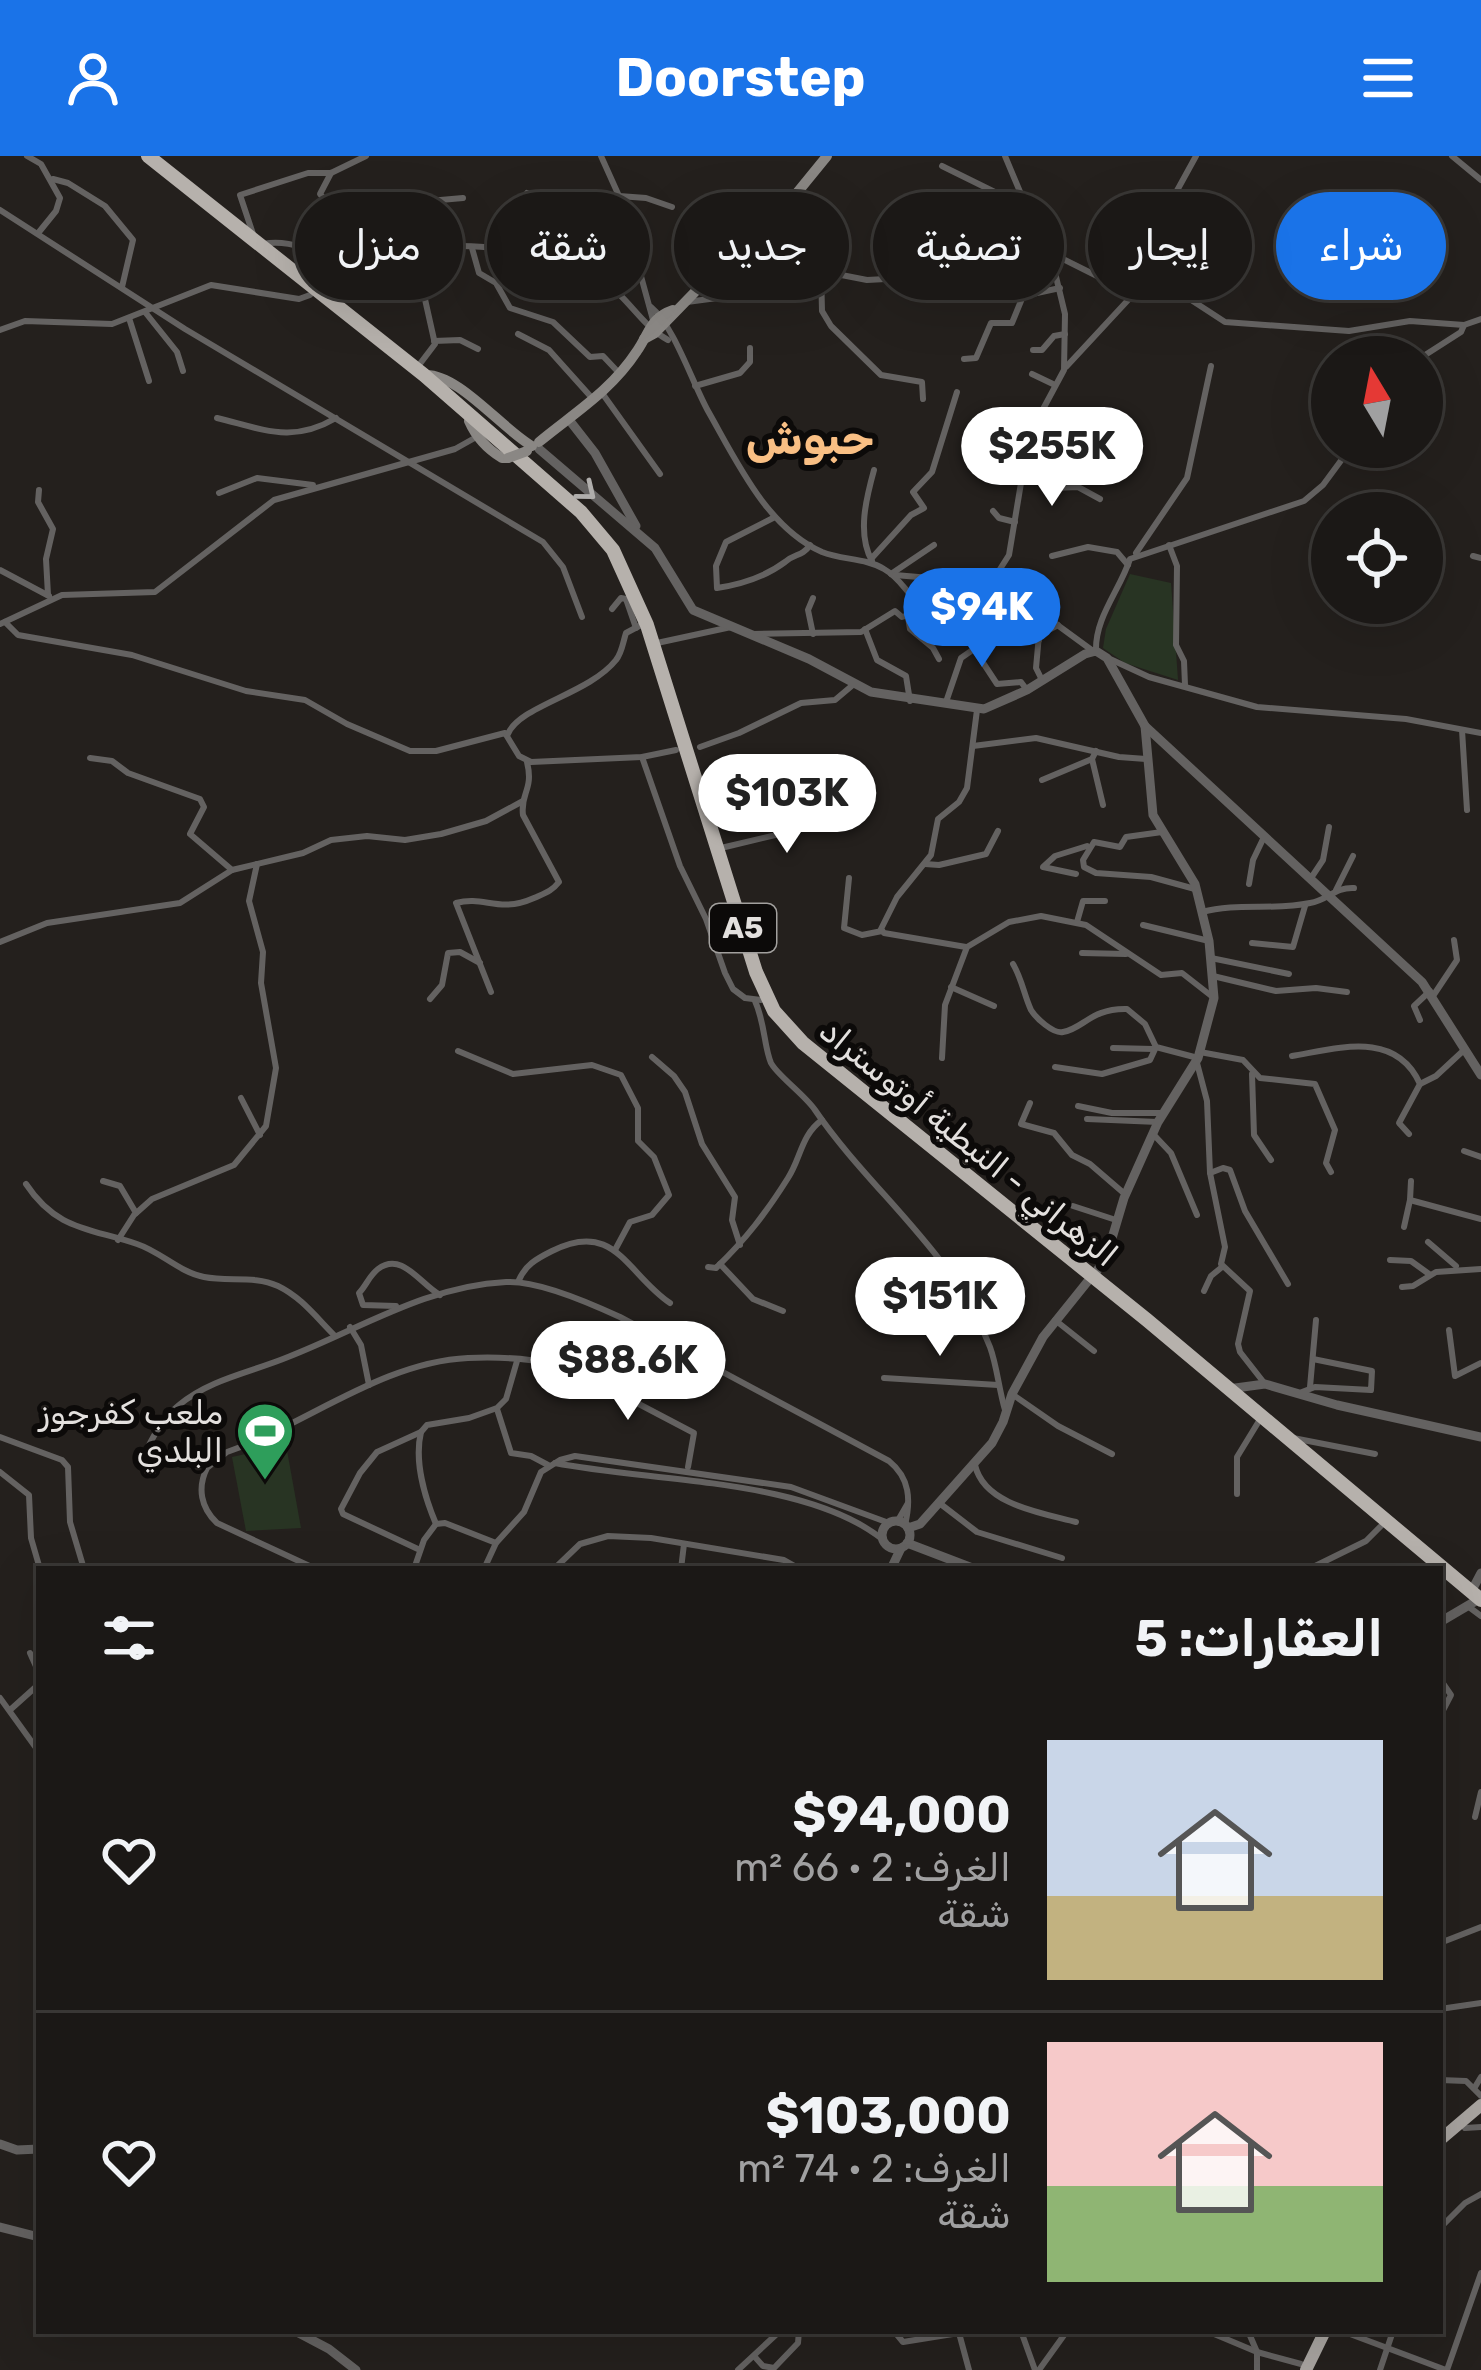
<!DOCTYPE html>
<html lang="ar">
<head>
<meta charset="utf-8">
<style>
	:root { --surface:#1b1816; --page:#24211f; --text:#f1f3f6; --muted:#a0a0a1; --line:#393735; --accent:#1a73e8 }
	body { margin:0; font-family:Rubik,Vazirmatn,sans-serif; background:var(--page); color:var(--text); direction:rtl; height:100vh; display:flex; flex-direction:column; font-size:45px; white-space:nowrap }
	* { box-sizing:border-box; margin:0 }
	p { font-size:39px; color:var(--muted) }
	.icon { flex:none; width:66px; height:66px; fill:none; stroke:currentColor; stroke-width:2; stroke-linecap:round; stroke-linejoin:round }
	.map { position:relative; flex:1; overflow:hidden; direction:ltr }
	.details { position:absolute; left:36px; top:1410px; width:1407px; height:768px; display:flex; flex-direction:column; background:var(--surface); border-radius:0px; box-shadow:0 12px 48px #0002,0 0 0 3px var(--line); direction:rtl }
	.details>* { flex:none }
	.hud { position:absolute; left:36px; top:36px; width:1410px; height:108px; direction:rtl; display:flex; gap:24px }
	.needle { width:78px; rotate:350deg }
	.tools { position:absolute; left:1311px; top:180px; display:grid; gap:24px }
	.tools a { display:grid; place-items:center; width:132px; height:132px; border-radius:50%; background:var(--surface); box-shadow:0 12px 48px #0002,0 0 0 3px var(--line); font-size:60px }
	.price { position:absolute; translate:-50% -102px; padding:0 27px; border-radius:42px; background:#fff; color:#222; font-size:39px; line-height:78px; filter:drop-shadow(0 3px 6px #0008) }
	.price::after { content:''; position:absolute; left:50%; top:72px; width:36px; height:27px; margin-left:-18px; background:inherit; clip-path:polygon(0 0,100% 0,50% 100%) }
	.price.active { background:var(--accent); color:#fff }
	ul { padding:0; list-style:none }
	li { display:flex; align-items:center; gap:36px; height:300px; padding:0 60px }
	li+li { border-top:3px solid var(--line) }
	li span { display:grid; place-items:center; flex:none; width:336px; height:240px; border-radius:0px; color:#555 }
	li>.icon { margin-inline-start:auto }
	span .icon { width:144px; height:144px; fill:#fffc; stroke-width:1 }
	li b { font-size:51px }
	h2 { display:flex; justify-content:space-between; align-items:center; height:144px; padding:0 60px; font-size:51px }
	.tag { padding:0 42px; border-radius:54px; background:var(--surface); box-shadow:0 12px 48px #0002,0 0 0 3px var(--line); font-size:42px; line-height:108px }
	.tag.active { background:var(--accent); color:#fff }
	header { display:flex; justify-content:space-between; align-items:center; height:156px; padding:0 60px; background:var(--accent); color:#fff; font-size:54px; font-weight:700 }
	.map>svg:first-child { display:block }
	.green { fill:#283423 }
	.lines { fill:none; stroke-linecap:round; stroke-linejoin:round }
	.minor { stroke:#646261; stroke-width:6 }
	.tertiary { stroke:#646261; stroke-width:9 }
	.secondary { stroke:#8a8784; stroke-width:10 }
	.primary { stroke:#a8a4a0; stroke-width:12 }
	.trunk { stroke:#b6b1ac; stroke-width:14 }
	.secondary-bridge { stroke:#8a8784; stroke-width:10 }
	.oneway { stroke:#b0aeac }
	.labels { text-anchor:middle; stroke-width:12; stroke-linejoin:round; paint-order:stroke }
	.shield { fill:#0c0a09; stroke:#a2a09e; stroke-width:3 }
	.shield-label { font-size:30px; font-weight:bold; fill:#e3e0de }
	.street-label { font-size:33px; fill:#e3e0de; stroke:#0c0a09 }
	.poi-label { font-size:33px; fill:#e3e0de; stroke:#0c0a09; text-anchor:end }
	.district-label { font-size:45px; font-weight:bold; fill:#f9bf84; stroke:#0c0a09 }
</style>
</head>
<body>
<header><svg class="icon" aria-label="menu" viewBox="0 0 24 24"><path d="M4 6h16M4 12h16M4 18h16"/></svg>Doorstep<svg class="icon" aria-label="person" viewBox="0 0 24 24"><circle cx="12" cy="8" r="4"/><path d="M4 21q1-7 8-7t8 7"/></svg></header>
<div class="map">
<svg width="1481" height="2214" viewBox="0 0 1481 2214">
	<rect width="100%" height="100%" fill="#24201d"/>
	<g class="green">
		<path d="M1130 418 1171 427 1178 524 1125 507 1103 492 1106 473Z"/>
		<path d="M286 1289 301 1372 246 1375 232 1301Z"/>
	</g>
	<g class="lines">
		<g class="minor">
			<path d="M27 0 41 8 60 42 56 55 39 76"/>
			<path d="M601 0 619 40 653 164"/>
			<path d="M1005 0 1034 69 1040 96"/>
			<path d="M1452 0 1481 24"/>
			<path d="M942 10 1011 44 1025 46"/>
			<path d="M331 17 320 38 327 46 384 49 463 42"/>
			<path d="M53 23 68 27 105 50 133 84 122 131"/>
			<path d="M527 37C554 50 599 87 626 65"/>
			<path d="M619 40 646 42 672 51"/>
			<path d="M0 54 185 173 543 386 563 411 582 461"/>
			<path d="M253 78 240 39 308 17H331L366 0"/>
			<path d="M264 88C291 81 325 103 354 103 379 103 402 95 427 92 480 85 552 97 599 123 627 138 640 169 668 184"/>
			<path d="M472 92 479 117 496 127 510 152 553 166 590 201 603 200 620 218"/>
			<path d="M414 94 435 188 416 213"/>
			<path d="M821 115 822 155 831 170 881 219 922 226 923 243"/>
			<path d="M1146 130 1157 71 1196 0"/>
			<path d="M687 146 732 140 785 116 821 115 867 124 941 120 1035 89 1097 120 1179 136 1225 166 1349 175 1410 165 1464 169 1481 163"/>
			<path d="M651 151C674 170 692 226 708 255 736 304 767 372 822 396 842 404 866 402 884 413 905 425 908 444 931 455 954 454 966 435 985 458L1041 457 1093 495"/>
			<path d="M145 156 177 196 183 215"/>
			<path d="M129 162 149 225"/>
			<path d="M0 174 25 165 112 168 211 129 299 143 310 139"/>
			<path d="M518 178 549 194 592 242"/>
			<path d="M434 185 460 184 478 193"/>
			<path d="M1033 194H1042L1054 180 1065 178"/>
			<path d="M1422 201 1461 176 1464 169"/>
			<path d="M964 203 976 202 991 167H1012L1023 140 1060 132"/>
			<path d="M1066 211 1142 129"/>
			<path d="M1032 218 1055 229"/>
			<path d="M695 230 740 217 750 206V192"/>
			<path d="M602 237 660 318"/>
			<path d="M217 262C263 273 292 288 336 262"/>
			<path d="M967 281 1023 309"/>
			<path d="M1024 316 1039 320 1054 332 1078 331 1100 343"/>
			<path d="M39 334 38 346 53 373 46 403 48 439"/>
			<path d="M219 337 257 322 313 329"/>
			<path d="M993 355 999 362 1015 366"/>
			<path d="M775 361 726 386 716 410 717 432C743 428 765 421 785 406 795 397 802 401 810 389"/>
			<path d="M1169 389 1177 410 1176 489 1184 505 1185 529"/>
			<path d="M1136 397 1187 322 1211 210"/>
			<path d="M1052 400 1088 391 1117 396 1128 409"/>
			<path d="M1473 400 1481 402"/>
			<path d="M871 403 911 359 924 352 913 336 932 316 957 236"/>
			<path d="M872 405C857 378 866 343 874 314"/>
			<path d="M0 414 49 440"/>
			<path d="M891 418 934 389"/>
			<path d="M895 419 930 422 955 446"/>
			<path d="M813 442 808 454 813 478"/>
			<path d="M612 453 621 442 626 443 636 472"/>
			<path d="M983 454 995 421 1009 399 1024 309 1042 255 1064 214 1065 158 1051 100"/>
			<path d="M908 461 910 473 933 492 939 503"/>
			<path d="M5 466 18 479 132 499 246 535 305 544 347 568 410 595H436L505 577 519 600 531 606 642 601 676 594"/>
			<path d="M0 468 62 439 155 436 274 344 455 293 480 279"/>
			<path d="M865 473 877 504 906 520 910 545"/>
			<path d="M752 478 861 476 895 455 902 461 925 454"/>
			<path d="M657 487 731 471"/>
			<path d="M1003 487 1039 484"/>
			<path d="M974 493 997 528 1021 526 1027 534"/>
			<path d="M1096 495C1095 461 1120 434 1130 403L1304 345 1323 329 1351 291"/>
			<path d="M1110 503 1149 521 1257 551 1406 563 1481 577"/>
			<path d="M1042 524 1036 512 1039 479 1058 469"/>
			<path d="M946 546 961 502 974 493 976 465 985 458"/>
			<path d="M1462 574 1467 654"/>
			<path d="M508 578C519 550 589 538 616 504 622 497 623 486 626 477L641 469"/>
			<path d="M973 590 1036 582 1119 601 1146 603"/>
			<path d="M700 591 739 577 801 547 835 544 854 528"/>
			<path d="M1096 595 1092 603 1103 649"/>
			<path d="M642 601 680 710 706 763 725 817 733 833 745 842 761 844"/>
			<path d="M90 602 112 605 128 617 200 643 204 651 190 678 232 714 303 697 331 684 367 680 405 684 441 678 486 665 523 645"/>
			<path d="M1042 624 1092 603"/>
			<path d="M1162 676 1126 681 1120 691 1094 686 1083 704 1084 711 1096 717 1151 721 1195 733"/>
			<path d="M721 692 843 663"/>
			<path d="M925 708 939 709 986 698 998 675"/>
			<path d="M1076 718 1043 711 1055 700 1087 690"/>
			<path d="M849 722 844 772 862 779 882 775"/>
			<path d="M1311 722 1323 704 1329 671"/>
			<path d="M1249 728 1253 704 1264 681"/>
			<path d="M1336 734 1353 700"/>
			<path d="M1202 756C1237 746 1274 755 1310 747 1328 744 1335 731 1354 732"/>
			<path d="M1077 766 1083 745H1105"/>
			<path d="M1143 769 1209 785"/>
			<path d="M0 786 47 767 180 747 232 714"/>
			<path d="M1252 787 1293 791 1305 750"/>
			<path d="M966 791 884 777 881 773 897 741 931 699 938 663 959 646 967 632 977 554"/>
			<path d="M1082 797 1126 798"/>
			<path d="M1211 802 1289 818"/>
			<path d="M1013 808C1022 823 1024 839 1031 854 1036 862 1053 878 1063 876 1083 873 1091 852 1127 853L1145 868 1156 891 1198 902"/>
			<path d="M1213 820 1276 835 1316 832 1347 836"/>
			<path d="M951 831 994 850"/>
			<path d="M491 836 456 747C485 739 498 758 534 742 545 737 552 735 559 726L523 659C520 637 534 634 527 606"/>
			<path d="M1433 840 1457 804 1454 784"/>
			<path d="M430 843 442 829 448 797 460 796 480 807"/>
			<path d="M755 845C765 867 764 891 771 907 777 919 805 939 815 954 870 1035 954 1096 990 1191 997 1210 999 1234 1005 1254"/>
			<path d="M1420 864 1414 850 1430 835"/>
			<path d="M1113 892 1153 893"/>
			<path d="M458 895 513 918 592 909 621 919 638 952V985L654 1001 669 1039 652 1059 630 1066 615 1094"/>
			<path d="M1200 896 1243 904 1260 922 1315 928 1335 974 1326 1007 1331 1016"/>
			<path d="M1292 900C1339 892 1396 874 1420 928L1399 967 1409 978"/>
			<path d="M652 901 674 920 685 936 702 988 735 1041 732 1064 740 1089"/>
			<path d="M942 902 945 849 967 791 1009 766 1041 760 1086 769 1161 819 1182 817 1214 842"/>
			<path d="M1197 907 1207 945 1210 1017 1225 1091 1221 1108 1250 1135 1238 1188 1240 1196 1265 1228"/>
			<path d="M1055 911 1102 918 1150 904 1156 891"/>
			<path d="M1252 918 1254 979 1271 1004"/>
			<path d="M1420 928 1436 920 1464 894"/>
			<path d="M241 942 260 979"/>
			<path d="M1030 947 1021 968 1054 977 1072 999 1090 1008 1126 1039"/>
			<path d="M1078 950 1112 957H1162"/>
			<path d="M1087 963 1158 966"/>
			<path d="M1154 979 1171 997 1197 1059"/>
			<path d="M1464 995 1481 1001"/>
			<path d="M1210 1017 1223 1012 1230 1014 1245 1055 1288 1128"/>
			<path d="M103 1025 120 1030 136 1057"/>
			<path d="M1411 1025 1410 1044 1481 1063"/>
			<path d="M26 1028C57 1075 91 1072 137 1088 161 1096 179 1116 204 1121 229 1126 254 1119 278 1130 301 1141 316 1161 334 1179"/>
			<path d="M1073 1050 1116 1064"/>
			<path d="M1404 1071 1410 1044"/>
			<path d="M118 1084 134 1059 152 1043 234 1009 266 970 276 912 261 827 263 796 249 745 257 708"/>
			<path d="M1428 1086 1456 1110"/>
			<path d="M1390 1104 1411 1105 1429 1118"/>
			<path d="M720 1108 753 1143 783 1155"/>
			<path d="M708 1111 716 1112C746 1083 766 1057 788 1022 801 1002 801 979 822 964"/>
			<path d="M877 1118 920 1141 947 1180 980 1168"/>
			<path d="M518 1126C525 1109 536 1103 552 1095 615 1063 627 1118 670 1147"/>
			<path d="M1402 1131 1413 1130 1436 1116 1481 1113"/>
			<path d="M1204 1135 1211 1120 1222 1111"/>
			<path d="M396 1150 363 1149 359 1137C366 1130 369 1120 378 1113 402 1095 420 1128 440 1139"/>
			<path d="M1055 1164 1094 1195"/>
			<path d="M350 1171 361 1189 369 1229"/>
			<path d="M1449 1174 1455 1220 1481 1207"/>
			<path d="M612 1219 616 1236 694 1277 688 1311"/>
			<path d="M884 1222 998 1229"/>
			<path d="M1310 1231 1316 1164"/>
			<path d="M1302 1236 1315 1231 1371 1234 1372 1215 1313 1203"/>
			<path d="M1012 1238 1058 1270 1112 1298"/>
			<path d="M497 1253 511 1297 531 1300 548 1309"/>
			<path d="M421 1276C414 1305 425 1342 436 1368"/>
			<path d="M0 1281 62 1304 68 1311 70 1366 84 1413"/>
			<path d="M1293 1282 1375 1298"/>
			<path d="M147 1293C155 1277 164 1261 179 1249 210 1223 252 1216 288 1201 360 1173 426 1130 506 1126 538 1124 590 1147 620 1161L889 1305C910 1322 911 1344 905 1369"/>
			<path d="M555 1307C651 1326 805 1322 882 1383"/>
			<path d="M975 1309C984 1349 1042 1357 1076 1366"/>
			<path d="M0 1316 29 1339 31 1382 40 1413"/>
			<path d="M1237 1338V1301L1259 1265"/>
			<path d="M938 1346 977 1376 1062 1402"/>
			<path d="M897 1366 908 1347"/>
			<path d="M420 1394 343 1358 341 1353 360 1317 377 1296 421 1276 427 1269 469 1262 497 1252 506 1243 517 1205"/>
			<path d="M316 1413 217 1367C201 1352 197 1332 207 1312L227 1296C307 1268 382 1206 468 1202 494 1201 527 1202 552 1208 570 1212 586 1221 606 1221L618 1210 636 1170"/>
			<path d="M414 1413 424 1384 436 1368 445 1367 496 1387"/>
			<path d="M484 1413 496 1387 524 1356 541 1316 560 1304 575 1300 791 1331 889 1367"/>
			<path d="M554 1413 580 1388 608 1380 651 1382 784 1404 800 1413"/>
			<path d="M681 1413 684 1388"/>
			<path d="M1309 1413 1366 1385 1381 1370"/>
			<path d="M1440 1420 1441 1419"/>
			<path d="M1469 1451 1481 1460"/>
			<path d="M30 1497 39 1517"/>
			<path d="M1440 1523 1451 1539 1440 1560"/>
			<path d="M0 1542 39 1596"/>
			<path d="M10 1554 39 1528"/>
			<path d="M1475 1661 1481 1636"/>
			<path d="M1440 1787 1481 1771"/>
			<path d="M1440 1853 1481 1847"/>
			<path d="M1440 1924 1466 1925 1481 1940"/>
			<path d="M1475 1931 1481 1921"/>
			<path d="M1465 1972 1481 1971"/>
			<path d="M1440 2072 1465 2047 1481 2038"/>
			<path d="M851 2175H852"/>
			<path d="M894 2175 903 2186 959 2177"/>
			<path d="M1021 2175 1035 2214"/>
			<path d="M1207 2175 1257 2196 1301 2208"/>
			<path d="M1248 2175 1257 2196V2214"/>
			<path d="M1342 2175 1446 2214"/>
			<path d="M959 2177 969 2214"/>
			<path d="M754 2200 763 2210 774 2212 798 2187 799 2175"/>
			<path d="M738 2214 780 2175"/>
			<path d="M1039 2214 1067 2175"/>
			<path d="M1380 2214 1393 2175"/>
			<path d="M1447 2214 1481 2117"/>
		</g>
		<g class="tertiary">
			<path d="M570 265 595 297 636 370"/>
			<path d="M539 293 655 392 693 454 809 503 871 536 984 553 1027 534 1085 498 1096 495 1107 502 1145 570 1422 826 1481 919"/>
			<path d="M1093 1121 1107 1099 1124 1042 1158 966 1198 902 1214 842 1209 785 1195 728 1153 659 1145 570"/>
			<path d="M1228 1233 1265 1228 1337 1249 1481 1281"/>
			<circle cx="896" cy="1379" r="14"/>
			<path d="M908 1372 920 1368 992 1287 1003 1266 1012 1238 1043 1181 1088 1125"/>
			<path d="M907 1387 975 1413"/>
			<path d="M891 1413 901 1392"/>
			<path d="M1471 1436 1481 1417"/>
			<path d="M1440 1466 1474 1446"/>
			<path d="M0 1988 17 1994 39 1993"/>
			<path d="M0 2071 39 2081"/>
			<path d="M295 2175 329 2193 356 2214"/>
		</g>
		<g class="secondary">
			<path d="M644 183 655 177 726 104 765 76 827 0"/>
			<path d="M424 219C457 216 502 273 532 290"/>
			<path d="M469 265C476 281 487 293 502 302H508"/>
			<path d="M539 286C574 257 611 235 637 195 650 176 650 162 673 154"/>
		</g>
		<g class="primary">
			<path d="M1440 1984 1481 1949"/>
			<path d="M1306 2214 1325 2175"/>
		</g>
		<path class="trunk" d="M148 0 424 219 581 356 613 394 647 469 756 816 774 855 803 887 1147 1164 1481 1444"/>
		<path class="secondary-bridge" d="M508 302 527 295"/>
	</g>
	<defs><path id="oneway-chevron" d="M-2-3.5L2.5 0L-2 3.5" fill="none" stroke-width="1.6" stroke-linecap="round" stroke-linejoin="round" transform="scale(3)"/></defs>
	<use class="oneway" href="#oneway-chevron" transform="translate(587 336) rotate(39)"/>
	<defs>
		<symbol id="stadium-pin" viewBox="-11 -11 22 30"><path d="M0 17L-7.5 6A9.5 9.5 0 1 1 7.5 6Z" fill="#2e9e5b" stroke="#0c0a09"/><path d="M0-5a6.5 5 0 1 0 0 10a6.5 5 0 1 0 0-10ZM-3.5-1.8h7v3.6h-7Z" fill="#fff"/></symbol>
	</defs>
	<g fill-rule="evenodd">
		<use href="#stadium-pin" x="232" y="1242" width="66" height="90"/>
	</g>
	<g class="labels">
		<rect class="shield" x="710" y="748" width="66" height="48" rx="9"/>
		<g class="shield-label">
			<text x="743" y="782">A5</text>
		</g>
		<g class="street-label">
			<text transform="translate(969 986) rotate(39)" y="12">الزهراني - النبطية أوتوستراد</text>
		</g>
		<g class="poi-label">
			<text x="223" y="1268">ملعب كفرجوز<tspan x="223" dy="38">البلدي</tspan></text>
		</g>
		<g class="district-label">
			<text x="810" y="298">حبوش</text>
		</g>
	</g>
</svg>
<div class="tools">
<a><svg class="needle" viewBox="-14 -14 28 28"><path d="M0-13l5 13h-10z" fill="#e53935"/><path d="M0 13l5-13h-10z" fill="#a0a0a1"/></svg></a>
<a><svg class="icon" aria-label="locate" viewBox="0 0 24 24"><circle cx="12" cy="12" r="6"/><path d="M12 2v4M12 18v4M2 12h4M18 12h4"/></svg></a>
</div>
<b class="price" style="left:1052px;top:353px">$255K</b>
<b class="price active" style="left:982px;top:514px">$94K</b>
<b class="price" style="left:787px;top:700px">$103K</b>
<b class="price" style="left:940px;top:1203px">$151K</b>
<b class="price" style="left:628px;top:1267px">$88.6K</b>
<div class="hud">
<a class="tag active">شراء</a>
<a class="tag">إيجار</a>
<a class="tag">تصفية</a>
<a class="tag">جديد</a>
<a class="tag">شقة</a>
<a class="tag">منزل</a>
</div>
<section class="details">
<h2>العقارات: 5<svg class="icon" aria-label="filters" viewBox="0 0 24 24"><path d="M4 7h16M4 17h16"/><circle cx="9" cy="7" r="2"/><circle cx="15" cy="17" r="2"/></svg></h2>
<ul>
<li><span style="background:linear-gradient(#c9d6e8 65%,#c2b280 0)"><svg class="icon" aria-label="home" viewBox="0 0 24 24"><path d="M3 11l9-7 9 7M6 9v11h12V9"/></svg></span><div><b>$94,000</b><p>الغرف: 2 · 66 m²</p><p>شقة</p></div><svg class="icon" aria-label="heart" viewBox="0 0 24 24"><path d="M12 20l-8-8c-3-5 5-10 8-4 3-6 11-1 8 4z"/></svg></li>
<li><span style="background:linear-gradient(#f6c9c9 60%,#8fb573 0)"><svg class="icon" aria-label="home" viewBox="0 0 24 24"><path d="M3 11l9-7 9 7M6 9v11h12V9"/></svg></span><div><b>$103,000</b><p>الغرف: 2 · 74 m²</p><p>شقة</p></div><svg class="icon" aria-label="heart" viewBox="0 0 24 24"><path d="M12 20l-8-8c-3-5 5-10 8-4 3-6 11-1 8 4z"/></svg></li>
</ul>
</section>
</div>
</body>
</html>
